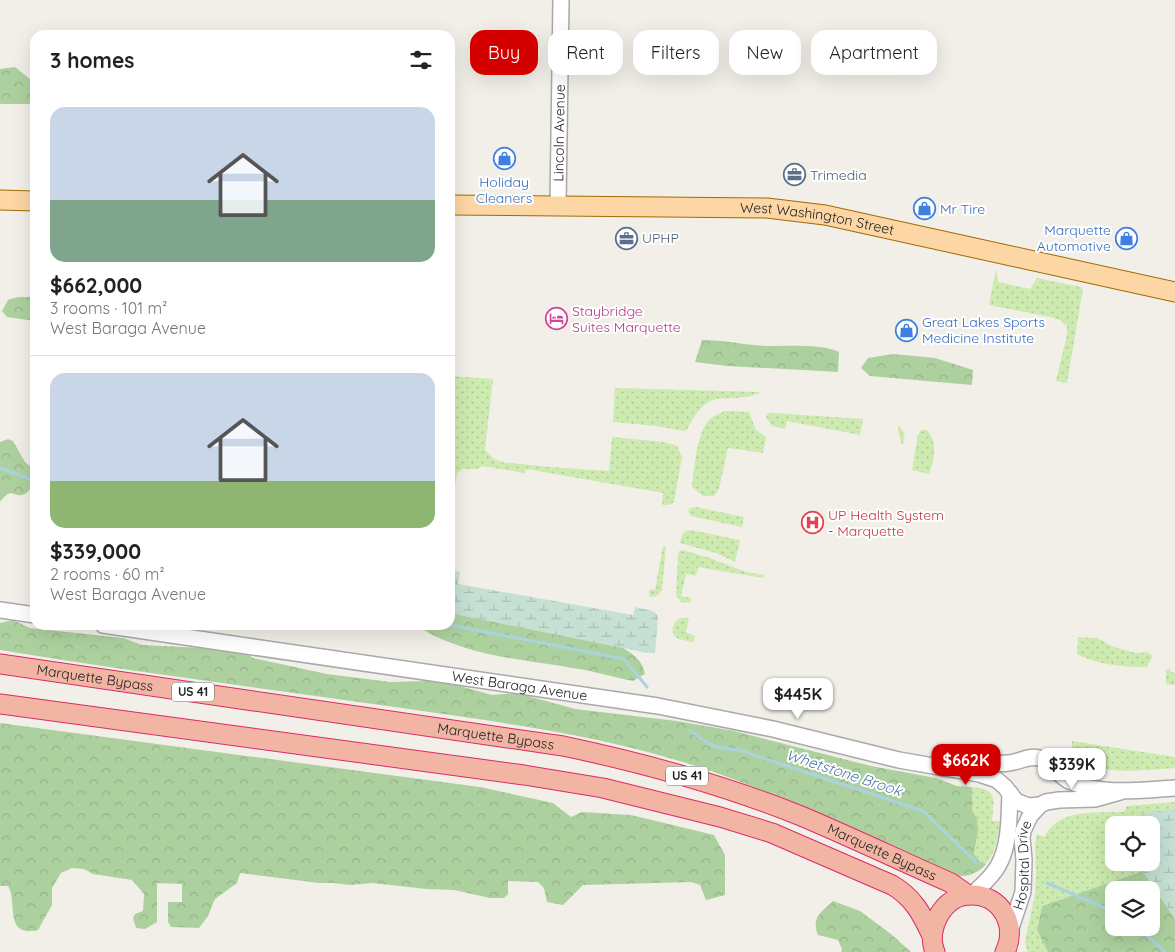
<!DOCTYPE html>
<html lang="en">
<head>
<meta charset="utf-8">
<style>
	:root { --surface:#fff; --page:#f6f6f6; --text:#222; --muted:#767676; --line:#e0e0e0; --accent:#d40000 }
	body { margin:0; font-family:Quicksand,sans-serif; background:var(--page); color:var(--text); height:100vh; display:flex; flex-direction:column; font-size:19px; white-space:nowrap }
	* { box-sizing:border-box; margin:0 }
	p { font-size:16px; color:var(--muted) }
	.icon { flex:none; width:28px; height:28px; fill:none; stroke:currentColor; stroke-width:2; stroke-linecap:round; stroke-linejoin:round }
	.map { position:relative; flex:1; overflow:hidden }
	.side { position:absolute; left:30px; top:30px; width:425px; height:600px; display:flex; flex-direction:column; background:var(--surface); border-radius:15px; box-shadow:0 5px 20px #0002 }
	.side>* { flex:none }
	.top-card { position:absolute; left:470px; top:30px; width:475px; height:45px; display:flex; gap:10px }
	.fabs { position:absolute; left:1105px; top:816px; display:grid; gap:10px }
	.fabs a { display:grid; place-items:center; width:55px; height:55px; border-radius:10px; background:var(--surface); box-shadow:0 5px 20px #0002; font-size:25px }
	.price { position:absolute; translate:-50% -42px; padding:0 11px; border-radius:10px; background:#fff; color:#222; font-size:16px; line-height:32px; filter:drop-shadow(0 1px 2px #0008) }
	.price::after { content:''; position:absolute; left:50%; top:30px; width:15px; height:11px; margin-left:-8px; background:inherit; clip-path:polygon(0 0,100% 0,50% 100%) }
	.price.selected { background:var(--accent); color:#fff }
	ul { padding:0; list-style:none }
	li { display:grid; align-content:center; gap:10px; height:265px; padding:0 20px }
	li+li { border-top:1px solid var(--line) }
	li span { display:grid; place-items:center; height:155px; border-radius:15px; color:#555 }
	li>.icon { margin-inline-start:auto }
	span .icon { width:90px; height:90px; fill:#fffc; stroke-width:1 }
	li b { font-size:21px }
	h2 { display:flex; justify-content:space-between; align-items:center; height:60px; padding:0 20px; font-size:21px }
	.pill { padding:0 18px; border-radius:15px; background:var(--surface); box-shadow:0 5px 20px #0002; font-size:18px; line-height:45px }
	.pill.selected { background:var(--accent); color:#fff }
	.map>svg:first-child { display:block }
	.grass { fill:url(#grass-dots) }
	.forest { fill:url(#forest-crowns); fill-rule:evenodd }
	.wetland { fill:url(#wetland-marsh) }
	.lines { fill:none; stroke-linecap:round; stroke-linejoin:round }
	.stream { stroke:#aad3df; stroke-width:3 }
	.tertiary-casing { stroke:#a9a9a9; stroke-width:18 }
	.primary-casing { stroke:#a06b00; stroke-width:21 }
	.trunk-casing { stroke:#dc2a67; stroke-width:21 }
	.tertiary { stroke:#fff; stroke-width:15 }
	.primary { stroke:#fcd6a4; stroke-width:19 }
	.trunk { stroke:#f2b4a3; stroke-width:19 }
	.labels { text-anchor:middle; stroke-width:4; stroke-linejoin:round; paint-order:stroke }
	.shield { fill:#fff; stroke:#646464; stroke-width:1 }
	.shield-label { font-size:12px; font-weight:bold; fill:#222 }
	.street-label { font-size:14px; fill:#222; stroke:#fff }
	.service-label { font-size:14px; fill:#4e5e75; stroke:#fff; text-anchor:start }
	.shop-label { font-size:14px; fill:#366cbe; stroke:#fff; text-anchor:start }
	.hotel-label { font-size:14px; fill:#b23c85; stroke:#fff; text-anchor:start }
	.health-label { font-size:14px; fill:#be3a42; stroke:#fff; text-anchor:start }
	.water-label { font-size:15px; font-style:italic; fill:#4a7aab; stroke:#fff }
</style>
</head>
<body>
<div class="map">
<svg width="1175" height="952" viewBox="0 0 1175 952">
	<defs>
		<pattern id="grass-dots" width="8" height="8" patternUnits="userSpaceOnUse" patternTransform="scale(1.25)"><rect width="8" height="8" fill="#cdebb0"/><path d="M2 2h.1M6 6h.1" fill="none" stroke="#b0c997" stroke-width="1.8" stroke-linecap="round"/></pattern>
		<pattern id="forest-crowns" width="20" height="18" patternUnits="userSpaceOnUse" patternTransform="scale(1.25)"><rect width="20" height="18" fill="#add19e"/><path d="M2 6a3 3 0 1 1 6 0M12 15a3 3 0 1 1 6 0" fill="none" stroke="#95b388"/></pattern>
		<pattern id="wetland-marsh" width="20" height="14" patternUnits="userSpaceOnUse" patternTransform="scale(1.25)"><rect width="20" height="14" fill="#c6e0d4"/><path d="M1 5h8M5 5V1M11 12h8M15 12V8" fill="none" stroke="#aac0b6"/></pattern>
	</defs>
	<rect width="100%" height="100%" fill="#f2efe9"/>
	<g class="grass">
		<path d="M996 269 998 282 1030 289 1037 278 1081 287 1083 289 1067 383 1056 381 1067 335V326L1060 320 1050 317 989 305Z"/>
		<path d="M450 376 493 379 485 450 493 458 501 462 549 467 609 471 612 437 664 442 677 446 682 457 674 502 669 505H662L663 493 526 469 525 473 482 466 477 469H462L457 474 450 512Z"/>
		<path d="M615 388 762 392C726 408 711 381 687 430L683 431 656 426 613 422Z"/>
		<path d="M725 411 749 412 756 430 766 437 763 453 728 448 719 489 714 496H703L692 487C694 469 696 440 706 424 710 417 718 414 725 411Z"/>
		<path d="M768 413H774L863 419 860 435 787 421 785 429 772 426 766 417Z"/>
		<path d="M899 424 905 437 902 445 898 431Z"/>
		<path d="M921 430H927C939 443 933 459 930 474L912 470 918 435Z"/>
		<path d="M696 507 744 517 742 527 691 516 688 511 690 508Z"/>
		<path d="M691 530 740 540 735 562 716 553 680 543 682 535 685 531Z"/>
		<path d="M663 546 666 547 662 590 657 596 650 597 649 595 650 589 655 590Z"/>
		<path d="M683 550 710 558 746 572 764 575 763 578 698 567 696 576 686 574 681 596 691 598 690 603 681 602 676 595 678 556 679 551Z"/>
		<path d="M680 618H689L686 632 695 636 694 642C689 641 682 641 677 638 669 632 673 622 680 618Z"/>
		<path d="M1078 637 1097 638 1114 647 1136 653 1147 652 1153 656 1147 667C1127 668 1094 664 1077 654Z"/>
		<path d="M1170 668 1171 672 1175 673V685L1166 684V670Z"/>
		<path d="M1072 741 1175 757V768C1144 770 1097 777 1072 757Z"/>
		<path d="M972 787C998 789 994 799 992 821H1000C998 836 996 852 986 864L979 861 974 854 978 830 977 819 972 810Z"/>
		<path d="M1175 802V808L1118 819C1111 833 1110 837 1110 854L1114 856V862L1127 863 1143 871 1042 906 1037 930 1048 952H1027L1025 941 1035 894 1036 875 1035 844 1037 834 1044 837C1059 808 1096 813 1124 812L1127 806Z"/>
	</g>
	<g class="forest">
		<path d="M15 67 35 83V104H0V69Z"/>
		<path d="M18 297H35V321L7 317 2 311 8 300Z"/>
		<path d="M702 340C720 340 736 343 753 345 780 348 816 342 839 352L838 372 728 366 695 362Z"/>
		<path d="M893 354 935 358 973 370 972 385 870 376 861 368 868 358Z"/>
		<path d="M8 439 13 441 25 462 35 470V486C31 488 28 492 25 494 12 499 13 485 0 502V442Z"/>
		<path d="M450 613 621 647C633 654 642 659 645 674L633 681C613 677 594 671 573 668 521 659 464 656 419 627L418 625H450Z"/>
		<path d="M13 620 30 628 123 638 142 645 242 650 253 658 327 674 391 682 427 681 453 684 492 695 517 693 575 709 677 721 734 731 871 766 936 778 957 786 972 787V810L977 819 978 830 974 854 979 861 986 864C981 871 969 877 959 876 953 876 946 871 940 869 921 861 902 853 884 844 826 818 768 791 708 770 609 736 505 723 402 708 268 689 134 672 0 650V623Z"/>
		<path d="M0 723 480 787 553 803 571 817 582 812 631 815 714 835 725 855V895L706 900 700 885 691 882 583 885 563 905 547 902 544 888 538 882 508 881V894L504 898H490L454 890 426 889 373 883 350 885 333 883H319L240 873 237 883 215 899 208 916 199 928 171 927 168 922V902H182V884L157 883V922L145 929 136 928 133 918 135 914 143 911 144 894 132 880 93 874 84 869 72 868 61 873 52 888V905L38 930C3 938 18 901 8 886H0Z"/>
		<path d="M1143 871 1175 919V952H1048L1037 930 1042 906ZM1114 890H1151V928H1114Z"/>
		<path d="M833 901 860 911 891 934 911 952H841L842 949 838 940 818 935C811 917 821 913 833 901Z"/>
	</g>
	<g class="wetland">
		<path d="M450 570 460 572 458 584 633 615 635 607 653 611 658 616 655 653H647L450 613Z"/>
		<path d="M1175 808V919L1143 871 1127 863 1151 862V825H1115L1118 819Z"/>
	</g>
	<g class="lines">
		<g class="stream">
			<path d="M0 468 35 481"/>
			<path d="M450 625 624 659 647 687"/>
			<path d="M690 730C708 746 715 748 739 750L923 811 977 863"/>
			<path d="M1047 883 1114 912"/>
			<path d="M1139 928 1165 952"/>
		</g>
		<defs>
			<g id="tertiary">
				<path id="s1" d="M558 205 561 0"/>
				<path d="M0 610 35 615"/>
				<path id="s2" d="M103 625 658 706 773 729 899 760 979 774 997 780 1005 787 1016 801 1028 806 1040 805 1046 802 1059 800 1095 799 1120 792"/>
				<path d="M960 764C976 761 993 765 1009 763 1020 762 1028 755 1039 758 1052 761 1057 775 1069 781 1103 796 1139 790 1175 788"/>
				<path d="M972 895C981 886 992 877 998 866 1010 845 1009 816 1010 793"/>
				<path id="s3" d="M1010 931 1023 892 1024 860 1022 838 1023 831 1030 816 1040 805"/>
			</g>
			<g id="primary">
				<path d="M0 200 35 201"/>
				<path id="s4" d="M450 205 767 208 825 215 1175 292"/>
			</g>
			<g id="trunk">
				<path id="s5" d="M0 664 563 746C644 763 724 785 801 816 851 837 901 861 951 883L968 895"/>
				<path d="M0 704 524 775 603 788 720 817 772 833 892 885C913 897 922 914 932 936"/>
				<path d="M935 952C925 929 944 895 970 895 1001 894 1018 925 1005 952"/>
			</g>
		</defs>
		<use href="#tertiary" class="tertiary-casing"/>
		<use href="#primary" class="primary-casing"/>
		<use href="#trunk" class="trunk-casing"/>
		<use href="#tertiary" class="tertiary"/>
		<use href="#primary" class="primary"/>
		<use href="#trunk" class="trunk"/>
	</g>
	<defs>
		<symbol id="shop-ring" viewBox="-11 -11 22 22"><circle r="9.5" fill="#fff" stroke="#3f7fe0" stroke-width="1.5"/><path d="M-5-2.5h2.3a2.7 3.5 0 0 1 5.4 0H5L5.5 6h-11ZM-1.5-2.5h3a1.5 2.3 0 0 0-3 0Z" fill="#3f7fe0"/></symbol>
		<symbol id="office-ring" viewBox="-11 -11 22 22"><circle r="9.5" fill="#fff" stroke="#5c6f8a" stroke-width="1.5"/><path d="M-6-3h4V-5.5h4V-3h4V5H-6ZM-1-4.5V-3h2v-1.5ZM-6 0V1H6V0Z" fill="#5c6f8a"/></symbol>
		<symbol id="hotel-ring" viewBox="-11 -11 22 22"><circle r="9.5" fill="#fff" stroke="#d1479c" stroke-width="1.5"/><path d="M-6-4.5h1.5V1H6V5H4.5V3h-9V5H-6ZM-4 0a1.8 1.8 0 1 1 3.6 0ZM.5 0V-2.5h3Q6-2.5 6 0Z" fill="#d1479c"/></symbol>
		<symbol id="hospital-ring" viewBox="-11 -11 22 22"><circle r="9.5" fill="#fff" stroke="#e0444e" stroke-width="1.5"/><path d="M-5-5h3v3.5h4V-5h3V5h-3V1.5h-4V5h-3Z" fill="#e0444e"/></symbol>
	</defs>
	<g fill-rule="evenodd">
		<use href="#shop-ring" x="492" y="146" width="25" height="25"/>
		<use href="#office-ring" x="782" y="162" width="25" height="25"/>
		<use href="#shop-ring" x="912" y="196" width="25" height="25"/>
		<use href="#office-ring" x="614" y="226" width="25" height="25"/>
		<use href="#shop-ring" x="1114" y="226" width="25" height="25"/>
		<use href="#hotel-ring" x="544" y="306" width="25" height="25"/>
		<use href="#shop-ring" x="894" y="318" width="25" height="25"/>
		<use href="#hospital-ring" x="800" y="510" width="25" height="25"/>
	</g>
	<g class="labels">
		<g class="shield">
			<rect x="172" y="682.5" width="42" height="19" rx="4"/>
			<rect x="666" y="766.5" width="42" height="19" rx="4"/>
		</g>
		<g class="shield-label">
			<text x="193" y="696">US 41</text>
			<text x="687" y="780">US 41</text>
		</g>
		<g class="street-label">
			<text dy="5" stroke="none"><textPath href="#s1" startOffset="72">Lincoln Avenue</textPath></text>
			<text dy="5" stroke="none"><textPath href="#s4" startOffset="368">West Washington Street</textPath></text>
			<text dy="5" stroke="none"><textPath href="#s5" startOffset="96">Marquette Bypass</textPath></text>
			<text dy="5" stroke="none"><textPath href="#s2" startOffset="421">West Baraga Avenue</textPath></text>
			<text dy="5" stroke="none"><textPath href="#s5" startOffset="501">Marquette Bypass</textPath></text>
			<text dy="5" stroke="none"><textPath href="#s5" startOffset="906">Marquette Bypass</textPath></text>
			<text dy="5" stroke="none"><textPath href="#s3" startOffset="68">Hospital Drive</textPath></text>
		</g>
		<g class="service-label">
			<text x="810" y="180">Trimedia</text>
			<text x="642" y="243">UPHP</text>
		</g>
		<g class="shop-label">
			<text x="504" y="187" text-anchor="middle">Holiday<tspan x="504" dy="16">Cleaners</tspan></text>
			<text x="940" y="214">Mr Tire</text>
			<text x="1111" y="235" text-anchor="end">Marquette<tspan x="1111" dy="16">Automotive</tspan></text>
			<text x="922" y="327">Great Lakes Sports<tspan x="922" dy="16">Medicine Institute</tspan></text>
		</g>
		<g class="hotel-label">
			<text x="572" y="316">Staybridge<tspan x="572" dy="16">Suites Marquette</tspan></text>
		</g>
		<g class="health-label">
			<text x="828" y="520">UP Health System<tspan x="828" dy="16">- Marquette</tspan></text>
		</g>
		<g class="water-label">
			<text transform="translate(844 773) rotate(18)" y="5">Whetstone Brook</text>
		</g>
	</g>
</svg>
<div class="fabs">
<a><svg class="icon" aria-label="locate" viewBox="0 0 24 24"><circle cx="12" cy="12" r="6"/><path d="M12 2v4M12 18v4M2 12h4M18 12h4"/></svg></a>
<a><svg class="icon" aria-label="layers" viewBox="0 0 24 24"><path d="M12 4l9 5-9 5-9-5zM3 14l9 5 9-5"/></svg></a>
</div>
<b class="price" style="left:798px;top:720px">$445K</b>
<b class="price selected" style="left:966px;top:786px">$662K</b>
<b class="price" style="left:1072px;top:790px">$339K</b>
<div class="top-card">
<a class="pill selected">Buy</a>
<a class="pill">Rent</a>
<a class="pill">Filters</a>
<a class="pill">New</a>
<a class="pill">Apartment</a>
</div>
<section class="side">
<h2>3 homes<svg class="icon" aria-label="filters" viewBox="0 0 24 24"><path d="M4 7h16M4 17h16"/><circle cx="9" cy="7" r="2"/><circle cx="15" cy="17" r="2"/></svg></h2>
<ul>
<li><span style="background:linear-gradient(#c9d6e8 60%,#7fa58c 0)"><svg class="icon" aria-label="home" viewBox="0 0 24 24"><path d="M3 11l9-7 9 7M6 9v11h12V9"/></svg></span><div><b>$662,000</b><p>3 rooms · 101 m²</p><p>West Baraga Avenue</p></div></li>
<li><span style="background:linear-gradient(#c9d6e8 70%,#8fb573 0)"><svg class="icon" aria-label="home" viewBox="0 0 24 24"><path d="M3 11l9-7 9 7M6 9v11h12V9"/></svg></span><div><b>$339,000</b><p>2 rooms · 60 m²</p><p>West Baraga Avenue</p></div></li>
</ul>
</section>
</div>
</body>
</html>
